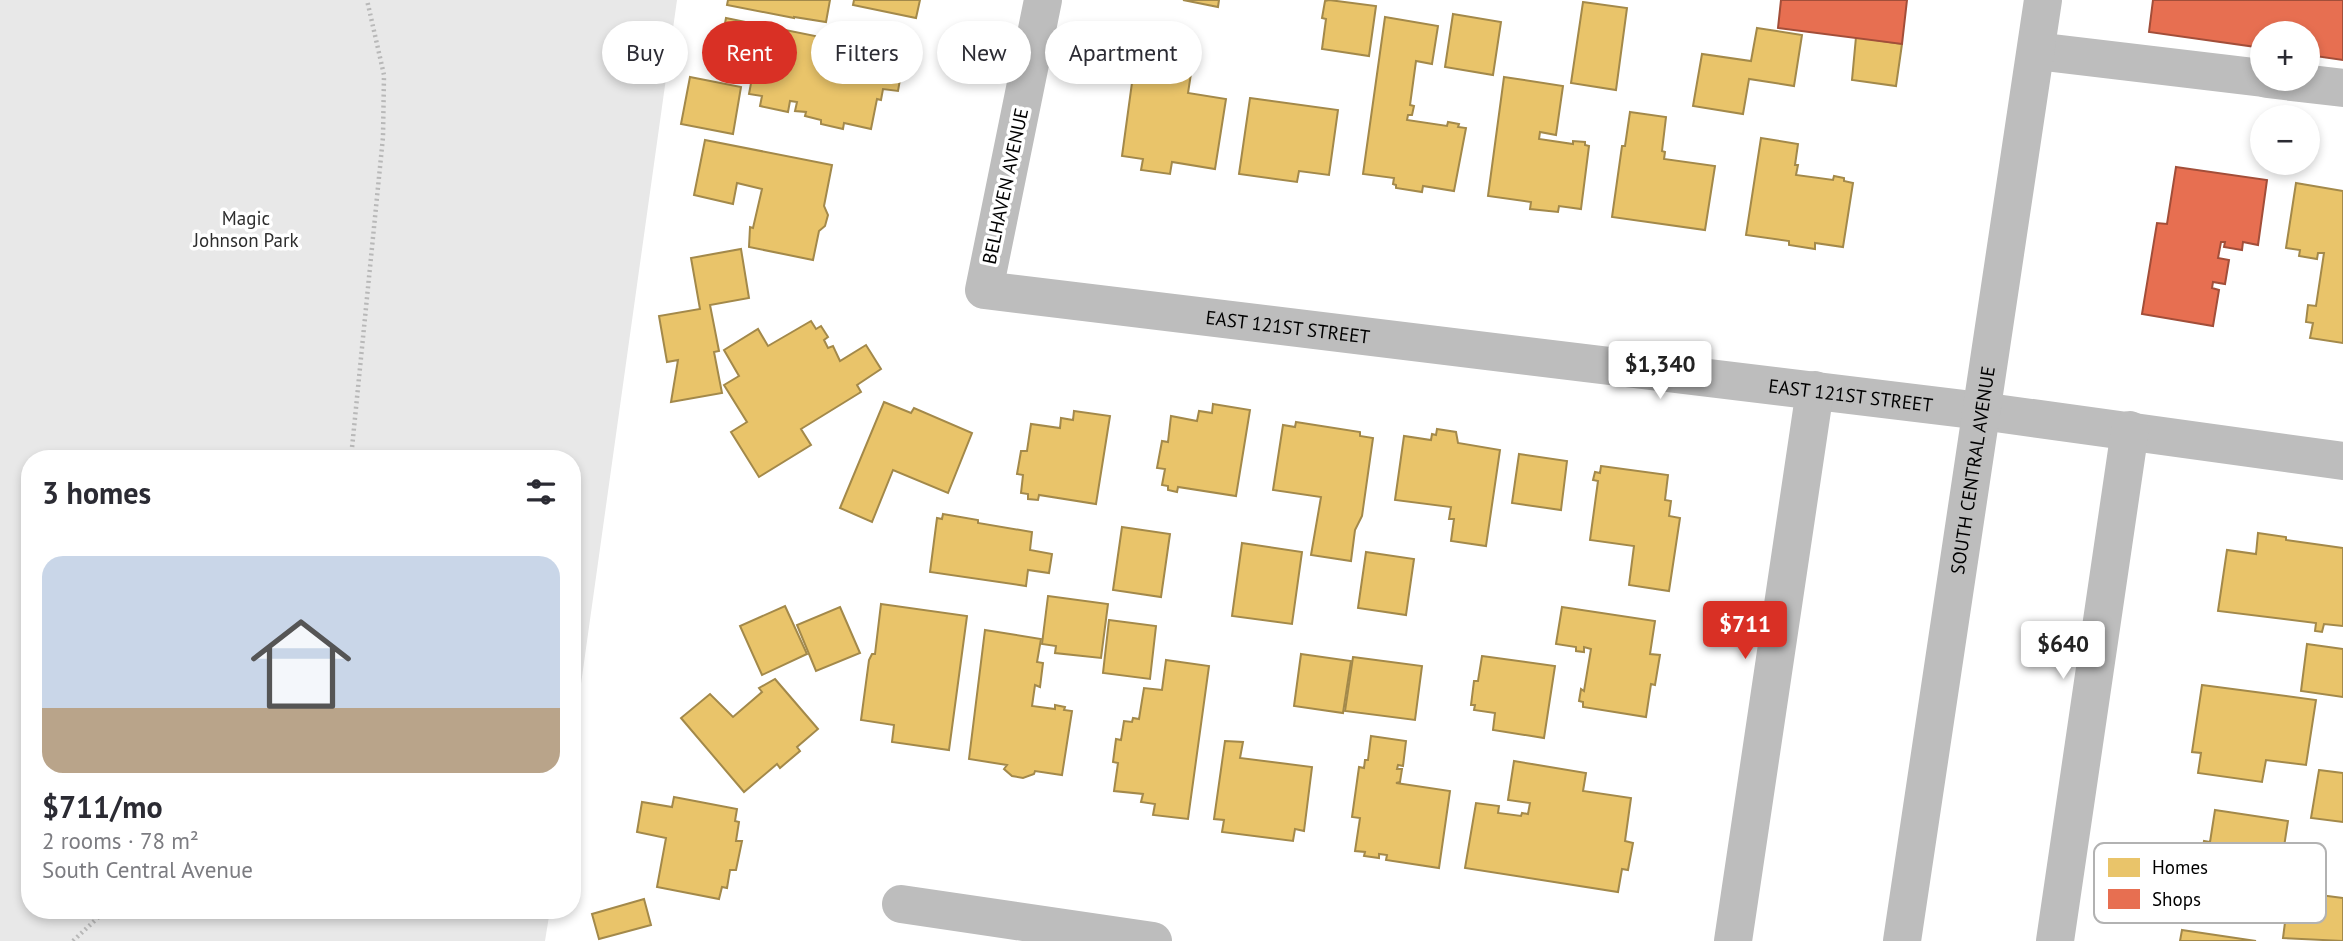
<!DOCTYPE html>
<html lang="en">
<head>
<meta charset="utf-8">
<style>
	:root { --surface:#fff; --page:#f2f2f3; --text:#2b2b33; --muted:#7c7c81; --line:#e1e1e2; --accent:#d93025 }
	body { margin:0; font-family:"PT Sans",sans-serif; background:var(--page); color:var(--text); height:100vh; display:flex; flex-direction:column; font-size:26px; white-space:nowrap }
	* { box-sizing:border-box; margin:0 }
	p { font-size:23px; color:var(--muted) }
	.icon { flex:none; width:38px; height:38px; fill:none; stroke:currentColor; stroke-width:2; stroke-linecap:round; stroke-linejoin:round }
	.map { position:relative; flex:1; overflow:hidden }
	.details { position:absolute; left:21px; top:450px; width:560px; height:469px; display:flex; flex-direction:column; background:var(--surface); border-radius:28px; box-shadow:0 4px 10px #0003 }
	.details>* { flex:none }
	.top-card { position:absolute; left:602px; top:21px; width:665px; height:63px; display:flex; gap:14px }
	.controls { position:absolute; left:2250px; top:21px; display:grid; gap:14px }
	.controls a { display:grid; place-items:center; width:70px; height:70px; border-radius:50%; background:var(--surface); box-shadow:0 4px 10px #0003; font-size:35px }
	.price { position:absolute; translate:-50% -60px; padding:0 16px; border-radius:7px; background:#fff; color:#222; font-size:23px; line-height:46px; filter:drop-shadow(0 2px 4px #0008) }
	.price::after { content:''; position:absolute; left:50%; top:42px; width:21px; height:16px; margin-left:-10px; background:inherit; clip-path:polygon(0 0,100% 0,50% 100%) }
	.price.selected { background:var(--accent); color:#fff }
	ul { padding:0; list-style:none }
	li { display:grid; align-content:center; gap:14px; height:371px; padding:0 21px }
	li+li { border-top:2px solid var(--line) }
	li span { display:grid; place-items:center; height:217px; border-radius:21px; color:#555 }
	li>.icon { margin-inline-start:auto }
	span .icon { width:126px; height:126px; fill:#fffc; stroke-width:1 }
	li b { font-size:30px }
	h2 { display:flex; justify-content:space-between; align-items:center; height:84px; padding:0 21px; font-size:30px }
	.pill { padding:0 24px; border-radius:32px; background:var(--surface); box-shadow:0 4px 10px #0003; font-size:24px; line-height:63px }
	.pill.selected { background:var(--accent); color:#fff }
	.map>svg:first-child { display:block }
	.green { fill:#e8e8e8 }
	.homes { fill:#e9c46a; stroke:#a3894a; stroke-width:2 }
	.shops { fill:#e76f51; stroke:#a24e39; stroke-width:2 }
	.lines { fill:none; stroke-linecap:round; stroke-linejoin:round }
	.path { stroke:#b8b8b8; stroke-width:4.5; stroke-dasharray:2 3.5; stroke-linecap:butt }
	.minor { stroke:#bdbdbd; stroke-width:38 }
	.major { stroke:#bdbdbd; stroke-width:38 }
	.labels { text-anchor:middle; stroke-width:7; stroke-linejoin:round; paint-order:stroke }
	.street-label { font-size:19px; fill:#000; stroke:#fff }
	.park-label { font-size:19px; fill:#2d2d2d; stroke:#fff }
	.key { fill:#fff; stroke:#b2b2b2; stroke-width:2 }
	.key-label { font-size:19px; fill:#000 }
</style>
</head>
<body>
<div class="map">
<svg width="2343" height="941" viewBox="0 0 2343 941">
	<rect width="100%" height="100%" fill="#fff"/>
	<path class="green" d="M0 0H677L572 748V458H30V910H550L545 941H0Z"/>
	<g class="homes">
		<path d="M728 0H830L826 22 794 17V18L727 5Z"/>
		<path d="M854 0H920L916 18 853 5Z"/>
		<path d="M1183 0H1219L1218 7Z"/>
		<path d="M1329 0 1376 6 1369 56 1322 49 1326 19 1322 18 1325 1Z"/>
		<path d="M1583 2 1627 8 1616 90 1571 83Z"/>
		<path d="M1453 14 1501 22 1493 75 1445 67Z"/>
		<path d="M1385 17 1438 26 1432 64 1416 61 1410 105 1414 106 1412 115H1408L1407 120 1447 126 1448 122 1459 124 1458 127 1466 128 1454 191 1423 186 1422 192 1396 188V185L1393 184 1394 178 1363 174Z"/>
		<path d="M726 18 825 38V42L904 57 898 91 883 89 881 100 877 99 871 129 844 123 843 129 821 124V120L805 116 806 112 795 111 797 102 790 101 788 112 760 106 762 96 749 94 752 78 716 71Z"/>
		<path d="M1757 28 1802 35 1794 86 1749 79 1743 114 1693 106 1702 54 1751 61Z"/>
		<path d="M1856 37 1902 44 1896 86 1852 80Z"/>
		<path d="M1156 38 1180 42 1179 51 1194 54 1188 93 1226 99 1215 169 1172 162 1170 174 1141 170 1143 159 1122 156 1137 46 1154 48Z"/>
		<path d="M690 77 741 87 733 134 681 124Z"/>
		<path d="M1504 77 1563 86 1556 135 1540 132 1539 139 1573 144V141L1585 142V145L1589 146 1581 209 1559 206 1558 212 1530 209 1531 202 1488 196Z"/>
		<path d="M1250 98 1338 110 1329 175 1299 171 1297 182 1239 174Z"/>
		<path d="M1630 112 1666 117 1662 151 1665 152 1664 159 1715 166 1705 230 1612 217 1622 146H1625Z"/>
		<path d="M1761 138 1798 144 1795 165H1798L1796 175 1833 180 1834 176 1844 178V181L1853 183 1843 247 1815 243V249L1789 245V241L1746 235Z"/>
		<path d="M705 140 832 165 824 206 828 215 825 226 819 231 813 260 749 247 750 227 753 228 762 189 737 183 733 204 694 195Z"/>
		<path d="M2296 183 2343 191V343L2310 338 2313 323 2306 322 2308 305 2316 306 2324 253H2318L2317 259 2299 256 2300 250 2286 248Z"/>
		<path d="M741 249 749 298 710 305 719 351 714 352 722 393 671 402 678 360 667 362 659 316 700 309 691 258Z"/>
		<path d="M811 321 816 329 821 326 828 337 824 340 828 348 833 346 840 361 866 345 881 369 857 385 861 392 801 429 811 445 759 477 731 432 747 422 724 385 739 376 724 350 758 329 768 346Z"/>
		<path d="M884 402 911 413 914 408 972 433 948 493 893 470 872 522 840 508Z"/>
		<path d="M1213 404 1250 410 1236 496 1178 487 1177 492 1168 490V486L1162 485 1165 469 1157 468 1162 441 1168 442 1171 416 1197 421 1199 411 1212 413Z"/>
		<path d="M1074 411 1110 416 1096 504 1039 495 1038 500 1028 499V494L1021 493 1023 475 1017 474 1021 451H1027L1031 424 1060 428 1061 418 1073 420Z"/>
		<path d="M1296 422 1360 432V436L1373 438 1362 516 1355 530 1351 561 1311 555 1321 497 1273 490 1283 425 1295 427Z"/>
		<path d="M1437 429 1456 432 1458 443 1500 450 1486 546 1451 541 1454 519H1449L1451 507 1395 500 1404 436 1431 440 1432 434 1436 435Z"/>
		<path d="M1519 454 1567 461 1561 510 1512 503Z"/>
		<path d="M1601 466 1668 475 1665 500 1671 501 1669 516 1680 518 1669 591 1629 585 1634 546 1590 540 1598 481 1593 480 1595 472 1600 473Z"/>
		<path d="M943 514 978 520V523L1032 532 1030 550 1052 554 1049 573 1028 570 1026 586 930 572 937 518 942 519Z"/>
		<path d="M1122 527 1170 534 1161 597 1113 590Z"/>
		<path d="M2258 533 2286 537V540L2343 548V626L2324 624 2322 632 2315 631 2316 623 2218 611 2227 550 2256 554Z"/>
		<path d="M1242 543 1302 552 1292 624 1232 616Z"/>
		<path d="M1366 552 1414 559 1406 615 1358 608Z"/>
		<path d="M1048 596 1108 604 1101 658 1055 653 1056 646 1042 644Z"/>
		<path d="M881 604 967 616 949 750 892 742 894 725 861 720 869 660 872 654H875Z"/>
		<path d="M785 606 807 654 762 675 740 626Z"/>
		<path d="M840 607 860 653 816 671 797 625Z"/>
		<path d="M1562 607 1655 621 1650 654 1660 655 1655 685 1651 684 1646 717 1583 707V702L1579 701 1581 689 1584 691 1591 649 1584 647V652L1576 651V647L1556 644Z"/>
		<path d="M1109 620 1156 626 1150 679 1103 673Z"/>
		<path d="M985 630 1041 639 1037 662 1043 663 1040 687 1035 685 1032 706 1055 709V705L1065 707 1064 710 1072 711 1062 775 1035 771 1034 774 1023 778 1012 776 1004 769 1007 765 969 759Z"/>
		<path d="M2307 644 2343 649V697L2301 691Z"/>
		<path d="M1301 654 1351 661 1343 713 1294 706Z"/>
		<path d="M1482 656 1555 666 1544 738 1493 730 1495 713 1474 710 1475 705H1471L1474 681H1478Z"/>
		<path d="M1353 657 1422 666 1415 720 1345 711Z"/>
		<path d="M1166 660 1209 666 1188 819 1153 815 1155 804 1141 802 1143 794 1114 791 1118 763 1113 762 1116 739 1121 740 1124 721 1132 722 1133 718 1139 719 1144 688 1162 690Z"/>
		<path d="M775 679 818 729 797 747 800 751 780 768 777 764 744 792 681 718 710 694 733 717 762 692 759 688Z"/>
		<path d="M2202 685 2316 700 2306 765 2266 760 2262 782 2198 773 2201 753 2192 752Z"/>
		<path d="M1371 736 1406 741 1403 766 1398 765 1397 769H1402L1400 782 1396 783 1450 791 1439 868 1386 860 1387 855 1379 854V858L1364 856 1365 852 1355 851 1360 818 1352 817 1359 767 1364 768 1365 760H1368Z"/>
		<path d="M1225 741 1243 742 1240 758 1312 767 1304 831 1295 829 1293 841 1222 832 1224 820 1214 819Z"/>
		<path d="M1514 761 1586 773 1583 791 1631 798 1625 841 1633 843 1628 870 1622 869 1618 892 1465 868 1476 803 1499 806 1498 813 1521 816 1522 813 1528 814 1530 803 1508 800Z"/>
		<path d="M2319 770 2343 773V822L2311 818Z"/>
		<path d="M674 797 737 809 735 821 739 822 736 841H742L736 870H730L727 888 722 887 719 899 657 887 666 838 637 832 642 802 672 807Z"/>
		<path d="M2215 810 2288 821 2273 918 2201 907 2206 873 2199 872 2204 841 2210 842Z"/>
		<path d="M2289 891 2343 898V941L2283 938Z"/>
		<path d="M644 899 651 925 599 939 592 914Z"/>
		<path d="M2182 930 2256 941H2180Z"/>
	</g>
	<g class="shops">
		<path d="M1781 0H1907L1902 44 1778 28Z"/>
		<path d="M2153 0H2343V60L2308 55V33H2263V48L2149 32Z"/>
		<path d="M2176 167 2267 180 2258 245 2243 242 2242 250 2224 247 2225 242H2221L2218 258 2229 260 2225 284 2213 282 2212 288 2219 290 2213 326 2142 314 2157 223 2167 224Z"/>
	</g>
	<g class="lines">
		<g class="path">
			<path d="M351 458 383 137 384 75 367 0"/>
			<path d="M73 941 106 910"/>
		</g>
		<g class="minor">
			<path id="s1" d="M1043 0 984 290 1981 411 2343 461"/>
			<path d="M2036 51 2263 78"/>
			<path d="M2267 79 2343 88"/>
			<path d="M901 904 1153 941"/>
			<path d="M1733 941 1815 390"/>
			<path d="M2055 941 2130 430"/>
		</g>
		<path class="major" id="s2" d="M1902 941 2043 0"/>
	</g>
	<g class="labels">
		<g class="street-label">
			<text transform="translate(1005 186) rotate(-78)" y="7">BELHAVEN AVENUE</text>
			<text dy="7" stroke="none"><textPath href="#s1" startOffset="602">EAST 121ST STREET</textPath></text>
			<text dy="7" stroke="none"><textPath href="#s1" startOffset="1169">EAST 121ST STREET</textPath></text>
			<text dy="7" stroke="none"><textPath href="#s2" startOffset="476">SOUTH CENTRAL AVENUE</textPath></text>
		</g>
		<g class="park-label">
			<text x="246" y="225">Magic<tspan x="246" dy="22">Johnson Park</tspan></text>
		</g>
	</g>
	<rect x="2094" y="843" width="232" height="80" rx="10" class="key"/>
	<rect x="2108" y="858" width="32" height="19" fill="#e9c46a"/>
	<rect x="2108" y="889" width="32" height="20" fill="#e76f51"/>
	<g class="key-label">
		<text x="2152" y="874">Homes</text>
		<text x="2152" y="906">Shops</text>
	</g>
</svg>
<div class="controls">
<a>+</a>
<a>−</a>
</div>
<b class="price" style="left:1660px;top:401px">$1,340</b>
<b class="price selected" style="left:1745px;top:661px">$711</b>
<b class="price" style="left:2063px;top:681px">$640</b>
<div class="top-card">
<a class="pill">Buy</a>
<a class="pill selected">Rent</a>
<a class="pill">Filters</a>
<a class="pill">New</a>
<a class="pill">Apartment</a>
</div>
<section class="details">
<h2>3 homes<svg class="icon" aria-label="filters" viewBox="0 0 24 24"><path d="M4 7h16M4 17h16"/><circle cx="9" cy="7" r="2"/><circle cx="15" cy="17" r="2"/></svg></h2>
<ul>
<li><span style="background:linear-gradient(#c9d6e8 70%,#b9a48a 0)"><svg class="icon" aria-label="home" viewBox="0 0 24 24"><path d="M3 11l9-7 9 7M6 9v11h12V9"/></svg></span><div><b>$711/mo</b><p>2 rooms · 78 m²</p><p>South Central Avenue</p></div></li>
</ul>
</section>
</div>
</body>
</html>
